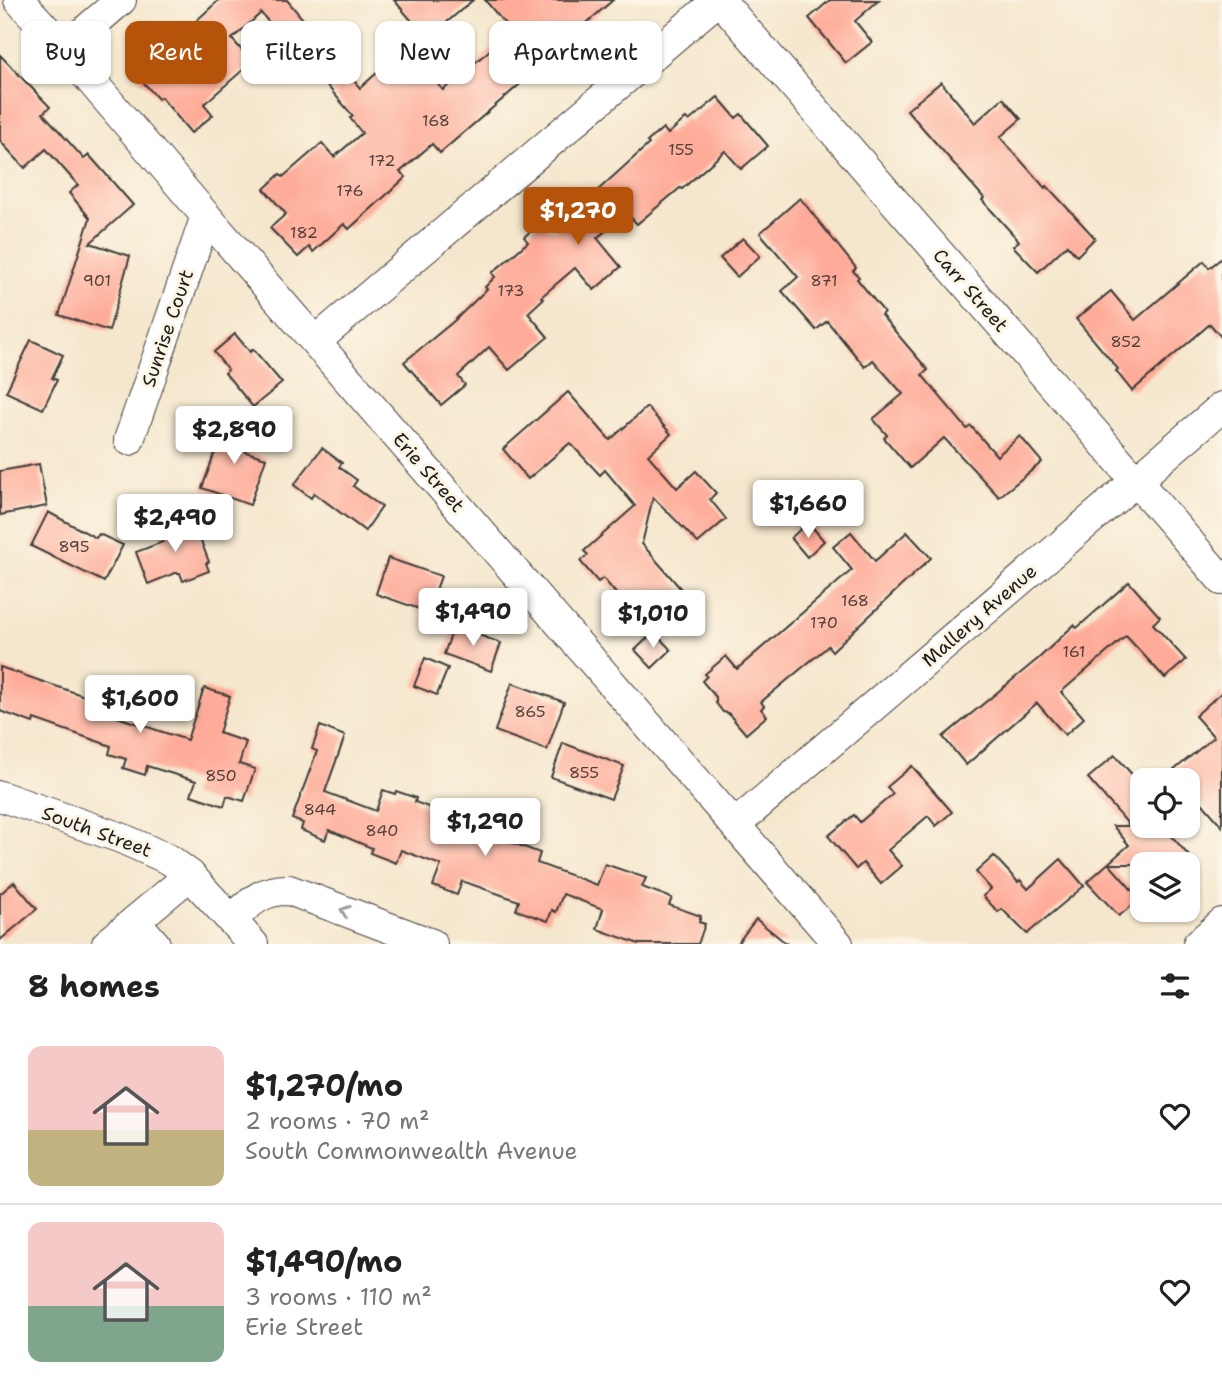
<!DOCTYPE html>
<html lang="en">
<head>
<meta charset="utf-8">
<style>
	:root { --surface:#fff; --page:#f6f6f6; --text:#222; --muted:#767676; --line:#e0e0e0; --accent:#b45309 }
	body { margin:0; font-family:"Shantell Sans",sans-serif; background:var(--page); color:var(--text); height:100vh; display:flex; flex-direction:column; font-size:26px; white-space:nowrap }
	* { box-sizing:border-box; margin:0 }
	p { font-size:23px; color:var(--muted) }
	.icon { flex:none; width:38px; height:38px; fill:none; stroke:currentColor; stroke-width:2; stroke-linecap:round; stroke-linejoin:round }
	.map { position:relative; height:944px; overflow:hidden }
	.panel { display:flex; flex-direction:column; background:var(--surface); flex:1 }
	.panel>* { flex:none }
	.banner { position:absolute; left:21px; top:21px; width:700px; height:63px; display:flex; gap:14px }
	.controls { position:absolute; left:1130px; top:768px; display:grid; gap:14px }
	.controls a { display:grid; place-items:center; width:70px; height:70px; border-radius:14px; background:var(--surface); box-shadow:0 2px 5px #0004; font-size:35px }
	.price { position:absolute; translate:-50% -60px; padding:0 16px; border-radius:7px; background:#fff; color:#222; font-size:23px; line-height:46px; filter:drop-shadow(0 2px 4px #0008) }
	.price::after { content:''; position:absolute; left:50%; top:42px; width:21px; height:16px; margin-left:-10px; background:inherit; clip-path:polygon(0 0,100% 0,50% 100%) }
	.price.on { background:var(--accent); color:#fff }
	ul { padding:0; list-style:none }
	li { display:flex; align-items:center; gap:21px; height:175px; padding:0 28px }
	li+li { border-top:2px solid var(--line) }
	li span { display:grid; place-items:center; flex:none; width:196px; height:140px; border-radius:14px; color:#555 }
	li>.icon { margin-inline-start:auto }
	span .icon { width:84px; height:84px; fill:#fffc; stroke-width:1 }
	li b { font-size:30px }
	h2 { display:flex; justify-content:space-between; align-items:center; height:84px; padding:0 28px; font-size:30px }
	.chip { padding:0 24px; border-radius:14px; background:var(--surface); box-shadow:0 2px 5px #0004; font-size:24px; line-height:63px }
	.chip.on { background:var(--accent); color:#fff }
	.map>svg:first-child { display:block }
	.building { fill:#feac99 }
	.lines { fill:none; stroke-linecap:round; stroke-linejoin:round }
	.minor-casing { stroke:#3d3a37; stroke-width:32 }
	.minor { stroke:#fff; stroke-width:30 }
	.oneway { stroke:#999 }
	.labels { text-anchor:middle; stroke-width:6; stroke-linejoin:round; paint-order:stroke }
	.number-label { font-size:16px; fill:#54403b }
	.street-label { font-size:19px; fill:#1c1c1c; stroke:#fcf5e5 }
</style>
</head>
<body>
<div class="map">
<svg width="1222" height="944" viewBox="0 0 1222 944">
	<rect width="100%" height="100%" fill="#fcf5e5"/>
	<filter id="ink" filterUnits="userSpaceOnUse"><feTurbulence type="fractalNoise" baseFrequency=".0143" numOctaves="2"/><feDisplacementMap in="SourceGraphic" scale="14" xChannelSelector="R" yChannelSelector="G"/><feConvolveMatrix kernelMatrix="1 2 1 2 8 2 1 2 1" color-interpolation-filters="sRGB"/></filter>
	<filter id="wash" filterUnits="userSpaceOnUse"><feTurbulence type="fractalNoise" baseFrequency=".00686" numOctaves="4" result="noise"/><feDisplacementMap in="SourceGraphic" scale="28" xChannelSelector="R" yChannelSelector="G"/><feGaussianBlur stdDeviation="1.57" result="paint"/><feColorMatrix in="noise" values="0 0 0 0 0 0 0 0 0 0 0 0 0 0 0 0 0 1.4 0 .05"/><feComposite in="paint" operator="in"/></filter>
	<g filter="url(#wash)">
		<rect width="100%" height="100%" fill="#f5e7cd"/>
		<g id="blocks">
			<g class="building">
				<path d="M219 0H287L360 88 405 48 443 90 497 44 491 37 505 24 485 0H613L553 52 555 54 440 153 432 144 400 172 406 177 349 229 344 224 313 252 309 247 298 257 270 228 286 214 264 189 280 174 283 177 322 143 334 157 362 133 350 118 353 116 314 70 311 72 261 13 232 39 252 62 204 104 213 115 191 133 161 97 158 99 137 75Z"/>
				<path d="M394 0H473L427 39Z"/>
				<path d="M830 0H879L855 21 872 42 846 63 809 18Z"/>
				<path d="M0 55 50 107 43 113 84 159 89 155 133 205 90 243 130 256 109 331 59 315 90 218 69 193 78 185 46 149 25 168 0 141Z"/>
				<path d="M941 82 975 123 1003 98 1021 119 1000 137 1045 188 1047 186 1095 238 1077 256 1067 245 1038 272 1013 246 1019 241 982 200 984 198 907 110Z"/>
				<path d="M718 97 736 118 741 114 768 146 741 169 725 151 682 189 680 188 637 224 627 213 597 238 621 267 594 290 575 268 541 297 543 299 528 313 548 337 509 370 489 347 458 376 465 385 441 405 404 362 454 321 487 289 485 287 495 277 492 273 528 242 524 237 542 222 549 230 551 228 553 231 588 202 587 200 649 144 647 142 663 128 668 134 686 118 689 121Z"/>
				<path d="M800 198 856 268 853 271 859 277 857 279 884 312 881 315 928 370 922 375 967 429 971 426 997 456 1020 436 1042 462 999 497 944 438 910 468 884 438 887 435 873 419 903 394 873 360 865 367 827 321 816 330 782 291 798 277 760 233Z"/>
				<path d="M743 238 760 256 737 277 720 258Z"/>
				<path d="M1222 258V338L1210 324 1132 391 1116 371 1118 369 1076 319 1111 291 1135 320 1204 261 1209 268Z"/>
				<path d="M235 334 250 352 253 349 282 383 253 407 225 373 228 370 214 352Z"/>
				<path d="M31 340 63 355 52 378 57 380 43 409 6 392Z"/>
				<path d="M568 392 610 440 647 407 671 434 648 455 677 488 696 471 716 493 710 499 726 519 698 543 653 497 642 544 687 596 647 631 603 578 598 582 580 561 588 555 584 551 635 506 605 470 600 475 570 443 528 479 503 449Z"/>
				<path d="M226 422 253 432 246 452 266 458 250 505 202 488Z"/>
				<path d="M322 448 342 463 339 467 357 480 353 486 382 507 365 531 314 493 311 498 294 485Z"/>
				<path d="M39 464 47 506 0 515V471Z"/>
				<path d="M48 512 96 538 99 534 123 545 104 582 31 546Z"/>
				<path d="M192 518 209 562 206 563 209 571 183 581 180 573H175L148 584 136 552 163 542 159 531Z"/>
				<path d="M808 522 824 541 807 557 791 538Z"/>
				<path d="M851 532 875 561 907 532 931 558 832 651 828 646 826 648 761 702 764 706 761 709 767 716 746 734 728 713 723 712 716 703V697L702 681 707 676 705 674 726 656 737 669 852 570 833 547Z"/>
				<path d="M388 558 441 576 428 612 376 594Z"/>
				<path d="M1129 582 1160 617 1153 624 1186 660 1165 678 1126 636 1061 692 1084 718 1065 735 1037 703 966 765 943 737 1039 658 1074 625 1077 628Z"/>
				<path d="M454 626 501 643 491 671 444 654Z"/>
				<path d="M654 632 671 650 652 668 635 650Z"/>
				<path d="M425 658 448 668 437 695 414 686Z"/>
				<path d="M0 667 108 704 105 713 187 740 204 688 230 696 219 733 246 742 239 764 255 769 244 801 227 796 224 806 191 795 196 781 147 766 145 775 123 768 126 759 109 754 111 746 34 719 33 723 0 711Z"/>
				<path d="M512 683 564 702 547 750 495 731Z"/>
				<path d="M1222 692V826L1188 787V780H1183L1174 770 1214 737 1195 716Z"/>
				<path d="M320 726 345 736 325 792 376 811 383 790 395 794 396 791 416 798 415 802 467 822 466 825 540 853 537 863 597 885 605 864 646 878 642 887 672 898 669 905 701 916 699 922 705 924 698 944H639L597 929 603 909 563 894 556 912 552 910 548 921 516 910 519 901 462 881 457 895 433 886 441 865 401 850 396 863 370 853 372 848 329 830 325 840 301 830 303 823 292 819 317 751 312 749Z"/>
				<path d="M563 743 624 766 611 799 551 777Z"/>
				<path d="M1115 755 1143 787V826H1163L1196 864H1109L1140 899 1119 916 1087 882 1129 845 1113 826H1130L1088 778Z"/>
				<path d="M912 766 952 812 936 826 928 816 888 850 902 866 881 884 863 863 856 869 828 836 854 815 860 822 893 794 887 787Z"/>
				<path d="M994 856 1018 882 1020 880 1028 889 1061 859 1084 886 1027 934 1002 909 998 912 983 896 991 889 976 872Z"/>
				<path d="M14 882 37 909 0 940V894Z"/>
				<path d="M756 919 787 944H737Z"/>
			</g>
		</g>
	</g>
	<g filter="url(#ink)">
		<use href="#blocks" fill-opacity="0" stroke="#3d3a37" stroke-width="2"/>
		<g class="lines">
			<defs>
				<g id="minor">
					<path d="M19 0 64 49 206 216 838 944"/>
					<path d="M720 0 1222 580"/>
					<path d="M64 49 121 0"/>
					<path d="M316 341 718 0"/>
					<path d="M129 440 206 216"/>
					<path d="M0 796 121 838 170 860 190 875 253 944"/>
					<path d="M736 824 1222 407"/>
					<path d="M231 920C250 903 262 889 289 890L432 944"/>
					<path d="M135 921 155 944"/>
					<path d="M107 944 190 875"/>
					<path d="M1198 944 1222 923"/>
				</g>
			</defs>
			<use href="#minor" class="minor-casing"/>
			<use href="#minor" class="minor"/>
		</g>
		<defs><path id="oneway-chevron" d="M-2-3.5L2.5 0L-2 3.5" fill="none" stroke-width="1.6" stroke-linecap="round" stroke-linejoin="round" transform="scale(1.75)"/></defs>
		<use class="oneway" href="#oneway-chevron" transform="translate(345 911) rotate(-160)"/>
	</g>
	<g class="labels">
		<g class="number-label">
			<text x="436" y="126">168</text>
			<text x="681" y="155">155</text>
			<text x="382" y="166">172</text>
			<text x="350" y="196">176</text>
			<text x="304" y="238">182</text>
			<text x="97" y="286">901</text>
			<text x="824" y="286">871</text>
			<text x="511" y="296">173</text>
			<text x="1126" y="347">852</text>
			<text x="74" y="552">895</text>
			<text x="855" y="606">168</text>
			<text x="824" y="628">170</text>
			<text x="1074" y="657">161</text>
			<text x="530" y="717">865</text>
			<text x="584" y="778">855</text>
			<text x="221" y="781">850</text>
			<text x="320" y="815">844</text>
			<text x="382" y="836">840</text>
		</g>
		<g class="street-label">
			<text transform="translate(971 290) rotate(49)" y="7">Carr Street</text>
			<text transform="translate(167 328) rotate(-71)" y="7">Sunrise Court</text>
			<text transform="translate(429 472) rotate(49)" y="7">Erie Street</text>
			<text transform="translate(979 615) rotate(-41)" y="7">Mallery Avenue</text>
			<text transform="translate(97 831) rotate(20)" y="7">South Street</text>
		</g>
	</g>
</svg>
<div class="controls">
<a><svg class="icon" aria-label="locate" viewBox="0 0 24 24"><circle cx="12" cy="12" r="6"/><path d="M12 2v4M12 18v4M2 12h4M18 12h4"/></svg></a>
<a><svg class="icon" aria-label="layers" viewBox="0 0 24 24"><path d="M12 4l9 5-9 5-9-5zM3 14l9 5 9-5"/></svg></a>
</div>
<b class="price on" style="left:578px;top:247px">$1,270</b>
<b class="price" style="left:234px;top:466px">$2,890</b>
<b class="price" style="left:808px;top:540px">$1,660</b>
<b class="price" style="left:175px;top:554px">$2,490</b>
<b class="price" style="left:473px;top:648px">$1,490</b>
<b class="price" style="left:653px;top:650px">$1,010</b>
<b class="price" style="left:140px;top:735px">$1,600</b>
<b class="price" style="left:485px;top:858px">$1,290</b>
<div class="banner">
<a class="chip">Buy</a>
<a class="chip on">Rent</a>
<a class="chip">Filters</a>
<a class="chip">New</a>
<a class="chip">Apartment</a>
</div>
</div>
<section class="panel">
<h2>8 homes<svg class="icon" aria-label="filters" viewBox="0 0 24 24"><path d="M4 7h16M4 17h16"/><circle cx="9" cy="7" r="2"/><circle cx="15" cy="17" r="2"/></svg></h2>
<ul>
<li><span style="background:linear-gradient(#f6c9c9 60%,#c2b280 0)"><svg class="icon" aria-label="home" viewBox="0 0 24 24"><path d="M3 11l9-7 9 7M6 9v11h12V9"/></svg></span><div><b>$1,270/mo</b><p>2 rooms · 70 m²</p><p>South Commonwealth Avenue</p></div><svg class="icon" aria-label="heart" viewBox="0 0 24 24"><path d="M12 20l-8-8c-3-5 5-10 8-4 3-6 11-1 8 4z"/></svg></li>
<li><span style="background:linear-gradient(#f6c9c9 60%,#7fa58c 0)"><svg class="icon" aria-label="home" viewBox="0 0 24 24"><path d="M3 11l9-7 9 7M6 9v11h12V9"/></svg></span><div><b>$1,490/mo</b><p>3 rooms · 110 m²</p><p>Erie Street</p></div><svg class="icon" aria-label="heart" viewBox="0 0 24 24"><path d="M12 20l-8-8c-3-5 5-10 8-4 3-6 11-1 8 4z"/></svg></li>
</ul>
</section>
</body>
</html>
